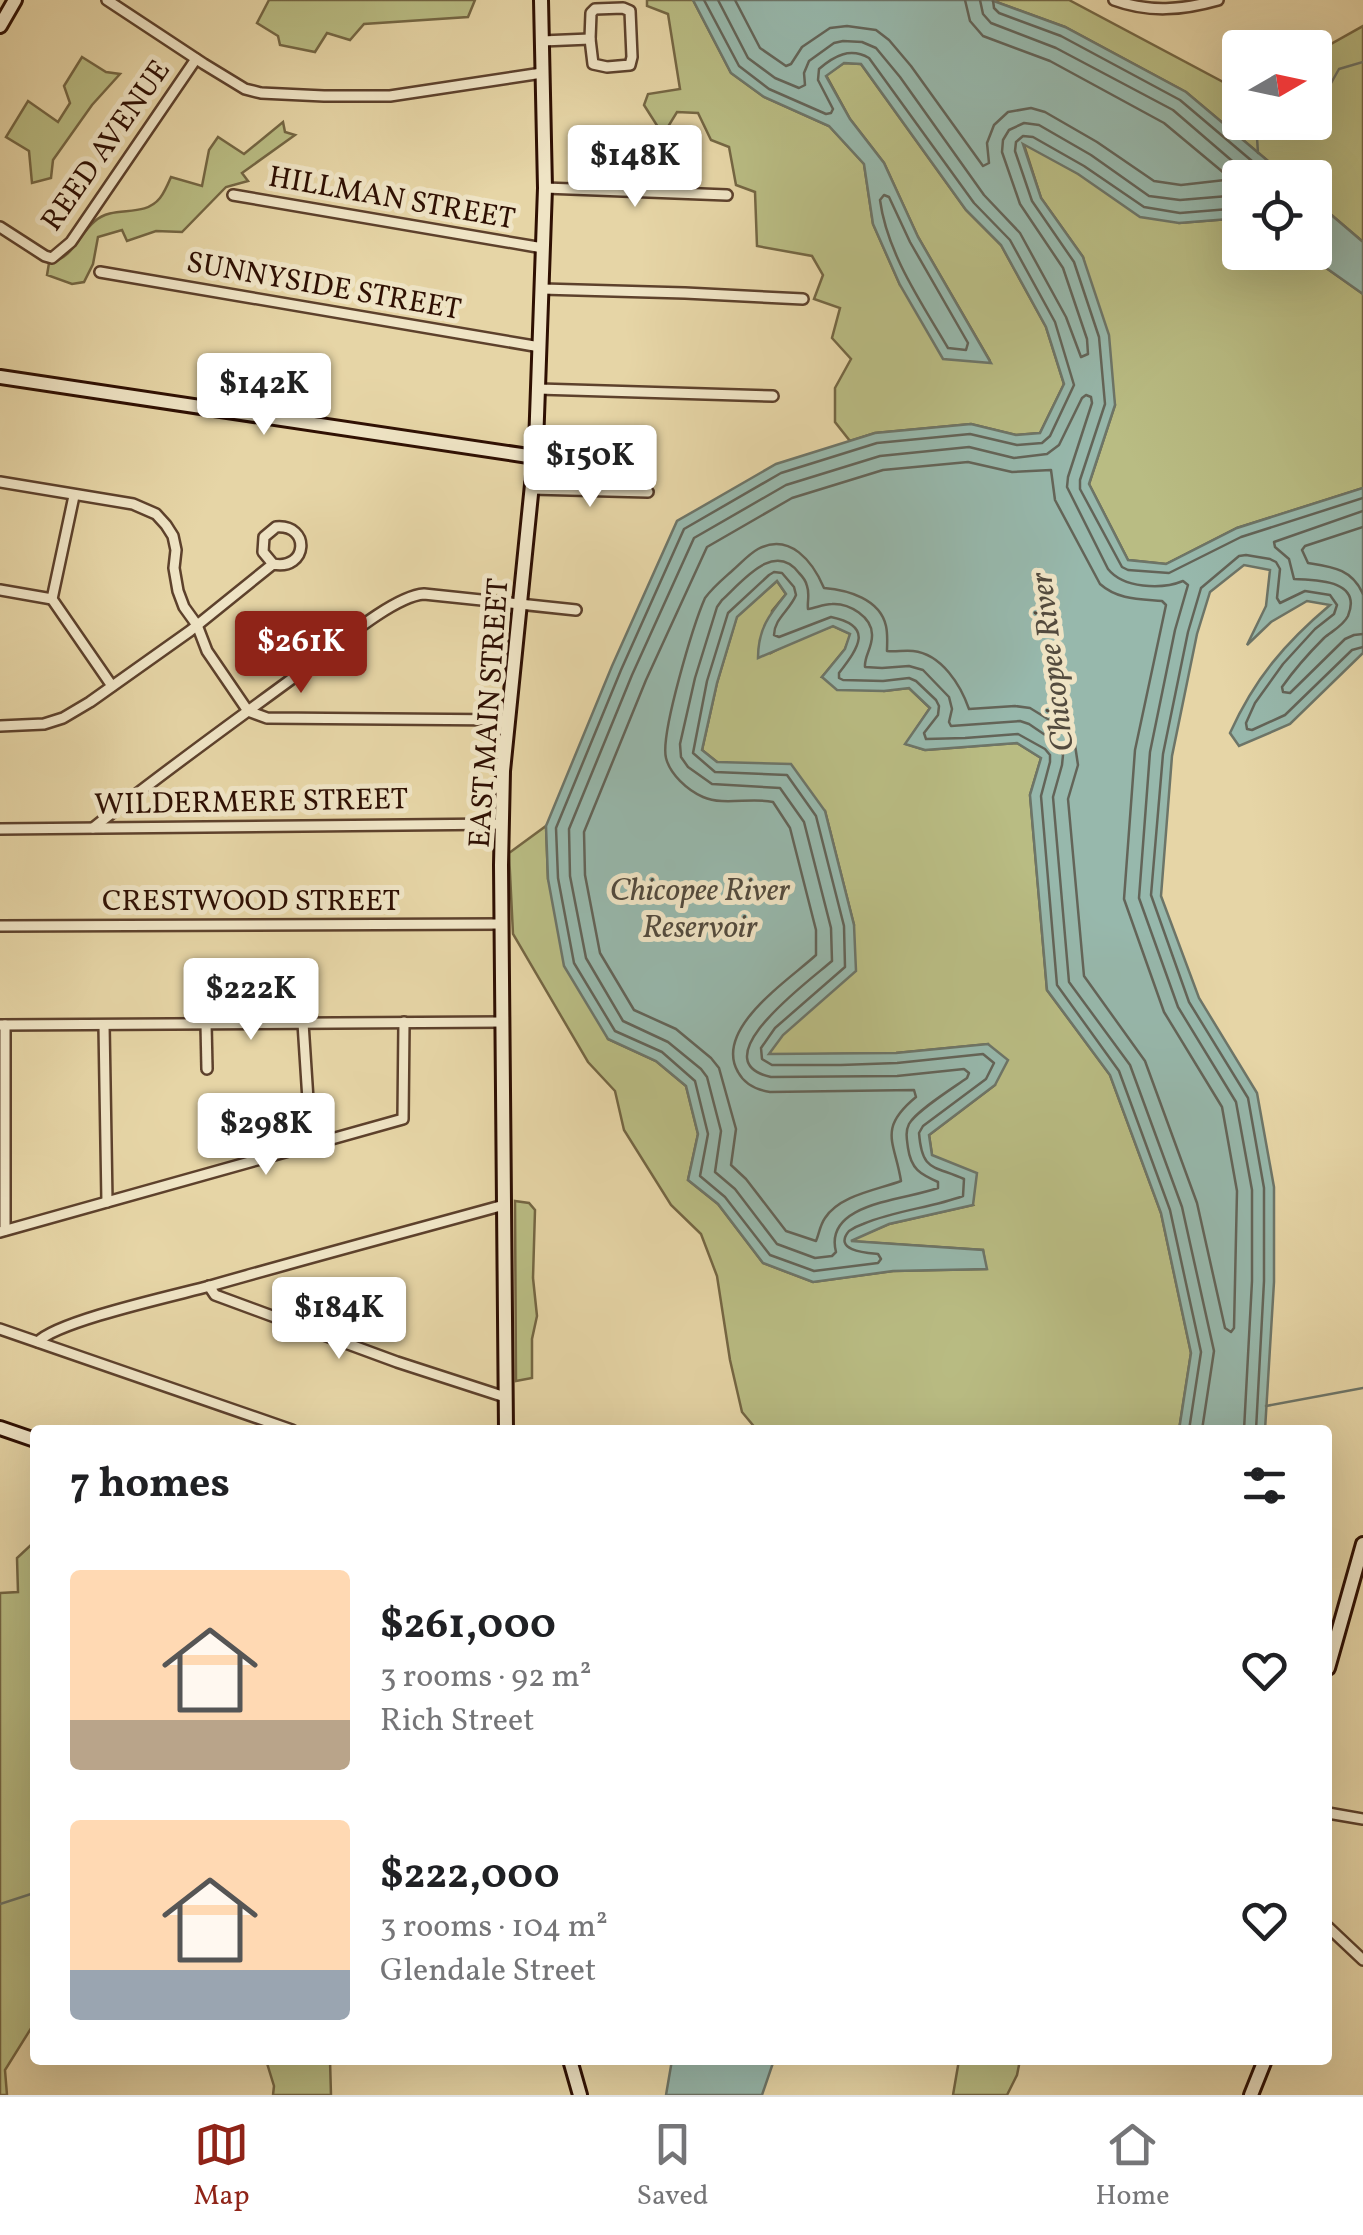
<!DOCTYPE html>
<html lang="en">
<head>
<meta charset="utf-8">
<style>
	:root { --surface:#fff; --page:#f6f6f6; --text:#202124; --muted:#757577; --line:#e0e0e0; --accent:#8f2418 }
	body { margin:0; font-family:Vollkorn,serif; background:var(--page); color:var(--text); height:100vh; display:flex; flex-direction:column; font-size:38px; white-space:nowrap }
	* { box-sizing:border-box; margin:0 }
	p { font-size:32px; color:var(--muted) }
	.icon { flex:none; width:55px; height:55px; fill:none; stroke:currentColor; stroke-width:2; stroke-linecap:round; stroke-linejoin:round }
	.map { position:relative; flex:1; overflow:hidden }
	.details { position:absolute; left:30px; top:1425px; width:1302px; height:640px; display:flex; flex-direction:column; background:var(--surface); border-radius:10px; box-shadow:0 10px 40px #0002 }
	.details>* { flex:none }
	.needle { width:65px; rotate:81deg }
	.buttons { position:absolute; left:1222px; top:30px; display:grid; gap:20px }
	.buttons a { display:grid; place-items:center; width:110px; height:110px; border-radius:10px; background:var(--surface); box-shadow:0 10px 40px #0002; font-size:50px }
	.price { position:absolute; translate:-50% -85px; padding:0 22px; border-radius:10px; background:#fff; color:#222; font-size:32px; line-height:65px; filter:drop-shadow(0 2px 5px #0008) }
	.price::after { content:''; position:absolute; left:50%; top:60px; width:30px; height:22px; margin-left:-15px; background:inherit; clip-path:polygon(0 0,100% 0,50% 100%) }
	.price.on { background:var(--accent); color:#fff }
	ul { padding:0; list-style:none }
	li { display:flex; align-items:center; gap:30px; height:250px; padding:0 40px }
	li span { display:grid; place-items:center; flex:none; width:280px; height:200px; border-radius:10px; color:#555 }
	li>.icon { margin-inline-start:auto }
	span .icon { width:120px; height:120px; fill:#fffc; stroke-width:1 }
	li b { font-size:42px }
	h2 { display:flex; justify-content:space-between; align-items:center; height:120px; padding:0 40px; font-size:42px }
	.tab-bar { display:flex; justify-content:space-around; align-items:center; height:140px; border-top:2px solid var(--line); background:var(--surface); font-size:28px; color:var(--muted) }
	.tab-bar a { display:grid; justify-items:center; gap:5px }
	.tab-bar .on { color:var(--accent) }
	.map>svg:first-child { display:block }
	.green { fill:#b9bc83; stroke:#746643; stroke-width:2.5 }
	.water { fill:#97b8ac; stroke:#6d7568; stroke-width:2.5 }
	.lines { fill:none; stroke-linecap:round; stroke-linejoin:round }
	.shore { stroke:#636458; stroke-width:2.5 }
	.stream { stroke:#6d7568; stroke-width:2.5 }
	.street-casing { stroke:#5d412c; stroke-width:14 }
	.secondary-casing { stroke:#2f1003; stroke-width:18 }
	.street { stroke:#efe4c5; stroke-width:9 }
	.secondary { stroke:#efe4c5; stroke-width:12 }
	.labels { text-anchor:middle; stroke-width:10; stroke-linejoin:round; paint-order:stroke }
	.street-label { font-size:30px; fill:#2f1003; stroke:#efe4c5 }
	.water-label { font-size:32px; font-style:italic; fill:#534b3e; stroke:#efe4c5 }
</style>
</head>
<body>
<div class="map">
<svg width="1363" height="2095" viewBox="0 0 1363 2095">
	<rect width="100%" height="100%" fill="#e6d5a6"/>
	<filter id="stains"><feTurbulence type="fractalNoise" baseFrequency=".002" numOctaves="4"/><feColorMatrix values="0 0 0 0 .2 0 0 0 0 .09 0 0 0 0 .02 0 0 0 .5 -.17"/></filter>
	<radialGradient id="worn" r=".72"><stop offset=".6" stop-color="#630" stop-opacity="0"/><stop offset="1" stop-color="#630" stop-opacity=".3"/></radialGradient>
	<g class="green">
		<path d="M269 0H475L468 17 364 24 350 40 327 33 315 52 280 45 278 36 257 23Z"/>
		<path d="M647 0H693L731 73 764 97 829 126 864 164 873 224 900 285 990 361 918 237 884 163 850 119 826 75 844 63 861 64 966 210 1001 245 1046 327 1064 384 1040 433 1016 435 971 424 875 433 850 441 835 422V388L851 359 832 338 840 308 814 299 823 275 812 256 757 246 755 192 736 185 729 147 711 140 698 113 677 112 663 135 644 105 648 94 680 89 668 14 647 6Z"/>
		<path d="M991 0H1069L1240 91V122H1315V53L1363 26V242L1315 201V178L1287 177 1186 92 1065 27Z"/>
		<path d="M82 57 106 72 120 74 92 105 53 160 51 178 32 183 29 151 6 137 28 101 58 122 70 103 64 86Z"/>
		<path d="M283 122 285 132 295 135 242 173 248 181 226 187 182 232 156 231 127 241 122 230 98 237 93 264 84 282 72 284 47 275 49 263C74 258 78 235 95 221 114 204 143 219 160 198 164 193 168 184 171 177L202 186 209 150 218 137 244 154Z"/>
		<path d="M1023 142 1079 174 1179 223 1229 219 1240 224V252L1305 253 1363 294V488L1237 528 1166 564 1128 560 1089 484 1115 405 1083 257 1041 198Z"/>
		<path d="M777 581 786 594 772 611 771 653 797 639 833 626 851 634 845 649 822 677 884 691 909 688 930 708 906 744 925 750 1017 743 1041 758 1030 795 1047 990 1110 1075 1161 1213 1191 1353 1179 1430H757L742 1412 730 1360 717 1276 701 1234 671 1205 624 1130 615 1091 588 1062 513 934 509 853 546 826 548 879 608 1039 656 1061 686 1086 698 1134 688 1180 718 1204 763 1263 813 1282 893 1271 986 1269 983 1250 848 1241 889 1224 973 1205 932 1155 929 1135 995 1085 988 1044 896 1053 768 1055 854 925 825 811 717 762 702 750 717 683 737 616Z"/>
		<path d="M515 1201 529 1203 535 1210 533 1278 537 1316 532 1339V1378L516 1381Z"/>
		<path d="M32 1544 35 1547V2022L5 2070 7 2095H0V1593L18 1592 17 1558Z"/>
		<path d="M266 2060H330L331 2095H273L274 2086Z"/>
		<path d="M959 2060H1020L1017 2075 1007 2095H953Z"/>
	</g>
	<g class="water">
		<path d="M693 0H991L1065 27 1186 92 1287 177 1240 178V224L1229 219 1179 223 1140 217 1078 174 1023 144 1041 198 1083 257 1109 335 1115 405 1089 484 1128 560 1166 564 1237 528 1363 488V653L1290 724 1239 746 1230 733C1255 678 1285 643 1330 605L1307 601 1271 622 1247 645 1266 606 1270 570 1244 565 1210 592 1197 634 1172 756 1161 896 1199 998 1257 1093 1274 1187V1282L1265 1430H1179L1191 1353 1161 1213 1110 1075 1047 990 1030 795 1041 758 1017 743 925 750 905 744 930 708 909 688 884 691 837 690 822 677 845 649 850 634 833 626 758 658C758 629 769 615 786 594L777 581 737 617 717 683 702 750 717 762 791 764 825 811 854 925 856 971 783 1035 769 1054 896 1053 988 1044 1008 1060 995 1085 929 1135 932 1155 977 1173 973 1205 889 1224 851 1241 983 1250 987 1269 893 1271 813 1282 763 1263 718 1204 688 1180 698 1134 686 1086 656 1061 608 1039 564 966 548 879 546 826 612 666 677 521 776 464 875 433 971 424 1016 435 1040 433 1064 384 1046 327 1001 245 966 210 861 64 844 63 826 76 850 119 884 163 918 237 991 363 943 359 900 285 873 224 864 164 829 126 764 97 731 73Z"/>
		<path d="M1315 201 1363 242V294L1305 253 1315 252Z"/>
		<path d="M672 2060H774L762 2095H666Z"/>
	</g>
	<g class="lines">
		<g class="shore">
			<path d="M704 0 739 66 769 89 826 114 831 113 833 109 818 80 819 69C834 56 850 47 869 58L974 203 1010 240 1055 322 1074 385 1050 436 1042 443 1017 445 970 434 877 443 781 473 684 529 621 670 556 828 558 878 574 963 615 1031 662 1052 695 1081 708 1134 700 1176 725 1197 770 1255 814 1271 878 1263 881 1259 878 1254C868 1253 832 1251 849 1231 852 1229 860 1225 863 1224 896 1210 931 1208 963 1196L964 1179C933 1165 922 1172 919 1133L923 1126 986 1079 994 1063 983 1054 897 1063 841 1065H772L762 1059 761 1048 775 1028 845 967 844 926 816 816 787 775 715 772 693 753 707 681 728 613 769 575 774 572 782 573 794 587 796 595C790 610 774 619 774 635L779 637 831 617C874 626 859 647 839 673V678L843 680 883 681 909 678 916 681 936 700 939 706 938 715 924 733 926 739 965 738 1018 734 1045 749 1050 755V762L1041 796 1057 985 1119 1071 1170 1210 1201 1352 1189 1430"/>
			<path d="M718 0 748 58 775 78 799 88 805 85 804 73 809 61 834 43 843 41 862 42 876 48 900 77 984 195 1020 233 1066 317 1081 357 1088 354 1087 339 1063 268 1020 204 1002 152 1003 140 1009 130 1024 123 1039 125 1091 155 1149 196 1180 200 1228 196 1240 199"/>
			<path d="M735 0 760 48 786 66 791 64 802 47 830 28 847 26 876 30 889 40 911 66 983 166 989 163 987 143 994 125 1008 112 1031 108 1045 112 1097 142 1154 181 1181 185 1225 180 1224 173 1164 123 1050 61 983 36 970 21 965 0"/>
			<path d="M980 0 983 14 991 23 1056 48 1173 110 1252 178"/>
			<path d="M993 0 994 8 999 13 1061 36 1180 100 1272 178"/>
			<path d="M884 195 889 197 910 242 968 343 966 350 948 348C921 302 887 253 880 200Z"/>
			<path d="M1240 213 1229 209 1180 213 1144 207 1084 166 1033 137 1023 136 1016 142 1015 151 1032 201 1074 262 1099 337 1105 404 1080 480V489L1122 567 1128 570 1169 573 1241 537 1363 498"/>
			<path d="M968 462 1012 472 1051 470 1055 500 1100 584C1118 600 1140 599 1162 601L1166 605 1135 750 1124 899 1164 1012 1222 1107 1237 1191 1234 1328 1231 1332 1225 1328 1197 1203 1145 1061 1084 976 1068 799 1078 765 1075 745 1064 729 1030 708 1015 706 969 709C961 686 942 654 913 651 904 650 896 652 887 651 887 644 888 635 886 626 880 599 848 590 824 588 813 562 790 532 758 549 749 554 741 563 733 570 723 579 713 587 705 598 694 623 660 734 666 758 670 774 687 790 703 797 724 806 751 797 773 802L790 828 816 930V955C789 980 713 1029 738 1072 745 1085 757 1090 770 1092L914 1090 916 1097C877 1129 895 1142 901 1181 877 1190 840 1195 825 1218 820 1225 819 1234 816 1241L786 1231 746 1179 731 1165 736 1129 719 1068 711 1058 676 1029 634 1010 600 953 585 875 584 832 646 680 707 547 792 498 883 470Z"/>
			<path d="M1363 511 1274 542 1275 547 1289 559 1294 579C1314 580 1363 579 1348 616 1343 626 1332 631 1324 638 1309 653 1294 670 1282 687L1283 692 1290 693 1345 639 1354 635 1363 634"/>
			<path d="M1363 527 1305 546 1302 550 1308 563C1333 567 1352 569 1363 594"/>
			<path d="M1202 1430 1214 1351 1182 1207 1130 1065 1069 982 1053 797 1062 765 1063 755 1054 741 1029 724 1020 721 951 726 949 722 952 709 949 697 923 670 909 666 882 668 865 667C864 657 872 648 872 636 873 617 849 603 832 604 823 604 816 608 808 609 807 602 810 594 807 586 806 581 802 576 799 573 774 540 742 582 722 600L717 607 695 678 680 744 681 757 688 767 712 784 780 788 804 822 831 928 832 961C813 978 698 1061 771 1077L897 1076 964 1069 969 1073 967 1078C953 1088 916 1111 909 1124 905 1132 907 1140 908 1148 911 1169 920 1174 938 1182V1188C907 1200 823 1202 836 1252L832 1256 815 1258 777 1244 735 1189 715 1172 721 1131 707 1077 701 1069 668 1042 623 1021 586 958 570 876 569 829 632 675 694 538 786 485 880 456 969 447 1014 458 1047 454 1059 445 1082 398 1086 395 1091 397 1092 403 1068 477 1067 487 1108 569C1123 588 1161 590 1183 581L1188 585 1175 630 1150 752 1139 898 1178 1007 1236 1102 1252 1190V1281L1244 1430"/>
			<path d="M1256 1430 1264 1281V1188L1248 1098 1189 1002 1151 895 1163 754 1188 632 1201 588 1239 556 1246 555 1270 559 1276 562 1280 569 1277 598 1280 603 1305 591 1330 595 1337 605 1334 614 1315 629 1283 664 1255 703 1246 723 1247 729 1252 730 1285 715 1352 650 1363 647"/>
		</g>
		<g class="stream">
			<path d="M1315 100 1321 101 1339 69 1363 62"/>
			<path d="M1256 122 1258 153"/>
			<path d="M1266 1406 1363 1388"/>
			<path d="M0 1904 31 1894 35 1888"/>
		</g>
		<defs>
			<g id="street">
				<path d="M107 0 204 64 245 89 261 93 324 96H390L542 73"/>
				<path d="M1114 0C1149 13 1183 10 1218 0"/>
				<path d="M623 8 630 11 632 57 630 65 607 67 593 64 590 39 591 13 595 9Z"/>
				<path d="M542 41 590 39"/>
				<path d="M545 188 727 195"/>
				<path d="M233 195 543 248"/>
				<path d="M0 227 45 256 52 258 71 242 196 59"/>
				<path d="M100 272 540 347"/>
				<path d="M542 289 685 293 803 299"/>
				<path d="M538 389 773 396"/>
				<path d="M0 482 133 504 156 514 166 525 173 536 176 550 174 568 178 591 184 607 197 625 207 651 248 711 267 718 508 720"/>
				<path d="M532 489 648 492"/>
				<path d="M74 496 52 599 112 686"/>
				<path d="M0 590 52 599"/>
				<path d="M0 726 44 724 63 718 90 702 190 631 273 564C308 571 311 524 276 527L264 537 263 552 273 564"/>
				<path d="M93 828C163 772 236 720 308 667 335 647 393 596 424 594L576 610"/>
				<path d="M0 829 502 824"/>
				<path d="M0 926 502 924"/>
				<path d="M303 1023 311 1146"/>
				<path d="M206 1024 207 1069"/>
				<path d="M0 1025 503 1022"/>
				<path d="M5 1025V1230"/>
				<path d="M104 1025 107 1202"/>
				<path d="M0 1232 403 1119 404 1022"/>
				<path d="M209 1286 215 1295 397 1362 505 1397"/>
				<path d="M0 1329 292 1430"/>
				<path d="M38 1342C57 1321 177 1295 210 1286 308 1258 406 1232 504 1205"/>
				<path d="M1328 1813 1363 1819"/>
				<path d="M1328 1927 1363 1960"/>
			</g>
			<g id="secondary">
				<path d="M0 26 15 0"/>
				<path d="M0 377 535 457"/>
				<path d="M0 1428 35 1440"/>
				<path d="M506 1430 501 865 503 771 536 445 545 188 541 0"/>
				<path d="M1328 1668 1363 1544"/>
				<path d="M570 2060 580 2095"/>
				<path d="M1251 2095 1265 2060"/>
			</g>
		</defs>
		<use href="#street" class="street-casing"/>
		<use href="#secondary" class="secondary-casing"/>
		<use href="#street" class="street"/>
		<use href="#secondary" class="secondary"/>
	</g>
	<g class="labels">
		<g class="street-label">
			<text transform="translate(105 145) rotate(-55)" y="10">REED AVENUE</text>
			<text transform="translate(392 197) rotate(10)" y="10">HILLMAN STREET</text>
			<text transform="translate(324 285) rotate(10)" y="10">SUNNYSIDE STREET</text>
			<text transform="translate(488 713) rotate(-86)" y="10">EAST MAIN STREET</text>
			<text transform="translate(251 801) rotate(-1)" y="10">WILDERMERE STREET</text>
			<text x="251" y="910">CRESTWOOD STREET</text>
		</g>
		<g class="water-label">
			<text transform="translate(1051 662) rotate(-97)" y="11">Chicopee River</text>
			<text x="700" y="900">Chicopee River<tspan x="700" dy="37">Reservoir</tspan></text>
		</g>
	</g>
	<rect width="100%" height="100%" filter="url(#stains)"/>
	<rect width="100%" height="100%" fill="url(#worn)"/>
</svg>
<div class="buttons">
<a><svg class="needle" viewBox="-14 -14 28 28"><path d="M0-13l5 13h-10z" fill="#e53935"/><path d="M0 13l5-13h-10z" fill="#757577"/></svg></a>
<a><svg class="icon" aria-label="locate" viewBox="0 0 24 24"><circle cx="12" cy="12" r="6"/><path d="M12 2v4M12 18v4M2 12h4M18 12h4"/></svg></a>
</div>
<b class="price" style="left:635px;top:210px">$148K</b>
<b class="price" style="left:264px;top:438px">$142K</b>
<b class="price" style="left:590px;top:510px">$150K</b>
<b class="price on" style="left:301px;top:696px">$261K</b>
<b class="price" style="left:251px;top:1043px">$222K</b>
<b class="price" style="left:266px;top:1178px">$298K</b>
<b class="price" style="left:339px;top:1362px">$184K</b>
<section class="details">
<h2>7 homes<svg class="icon" aria-label="filters" viewBox="0 0 24 24"><path d="M4 7h16M4 17h16"/><circle cx="9" cy="7" r="2"/><circle cx="15" cy="17" r="2"/></svg></h2>
<ul>
<li><span style="background:linear-gradient(#ffd9b3 75%,#b9a48a 0)"><svg class="icon" aria-label="home" viewBox="0 0 24 24"><path d="M3 11l9-7 9 7M6 9v11h12V9"/></svg></span><div><b>$261,000</b><p>3 rooms · 92 m²</p><p>Rich Street</p></div><svg class="icon" aria-label="heart" viewBox="0 0 24 24"><path d="M12 20l-8-8c-3-5 5-10 8-4 3-6 11-1 8 4z"/></svg></li>
<li><span style="background:linear-gradient(#ffd9b3 75%,#9aa5b1 0)"><svg class="icon" aria-label="home" viewBox="0 0 24 24"><path d="M3 11l9-7 9 7M6 9v11h12V9"/></svg></span><div><b>$222,000</b><p>3 rooms · 104 m²</p><p>Glendale Street</p></div><svg class="icon" aria-label="heart" viewBox="0 0 24 24"><path d="M12 20l-8-8c-3-5 5-10 8-4 3-6 11-1 8 4z"/></svg></li>
</ul>
</section>
</div>
<nav class="tab-bar">
<a class="on"><svg class="icon" aria-label="map" viewBox="0 0 24 24"><path d="M3 6l6-2 6 2 6-2v14l-6 2-6-2-6 2zM9 4v14M15 6v14"/></svg>Map</a>
<a><svg class="icon" aria-label="saved" viewBox="0 0 24 24"><path d="M7 4h10v16l-5-4-5 4z"/></svg>Saved</a>
<a><svg class="icon" aria-label="home" viewBox="0 0 24 24"><path d="M3 11l9-7 9 7M6 9v11h12V9"/></svg>Home</a>
</nav>
</body>
</html>
